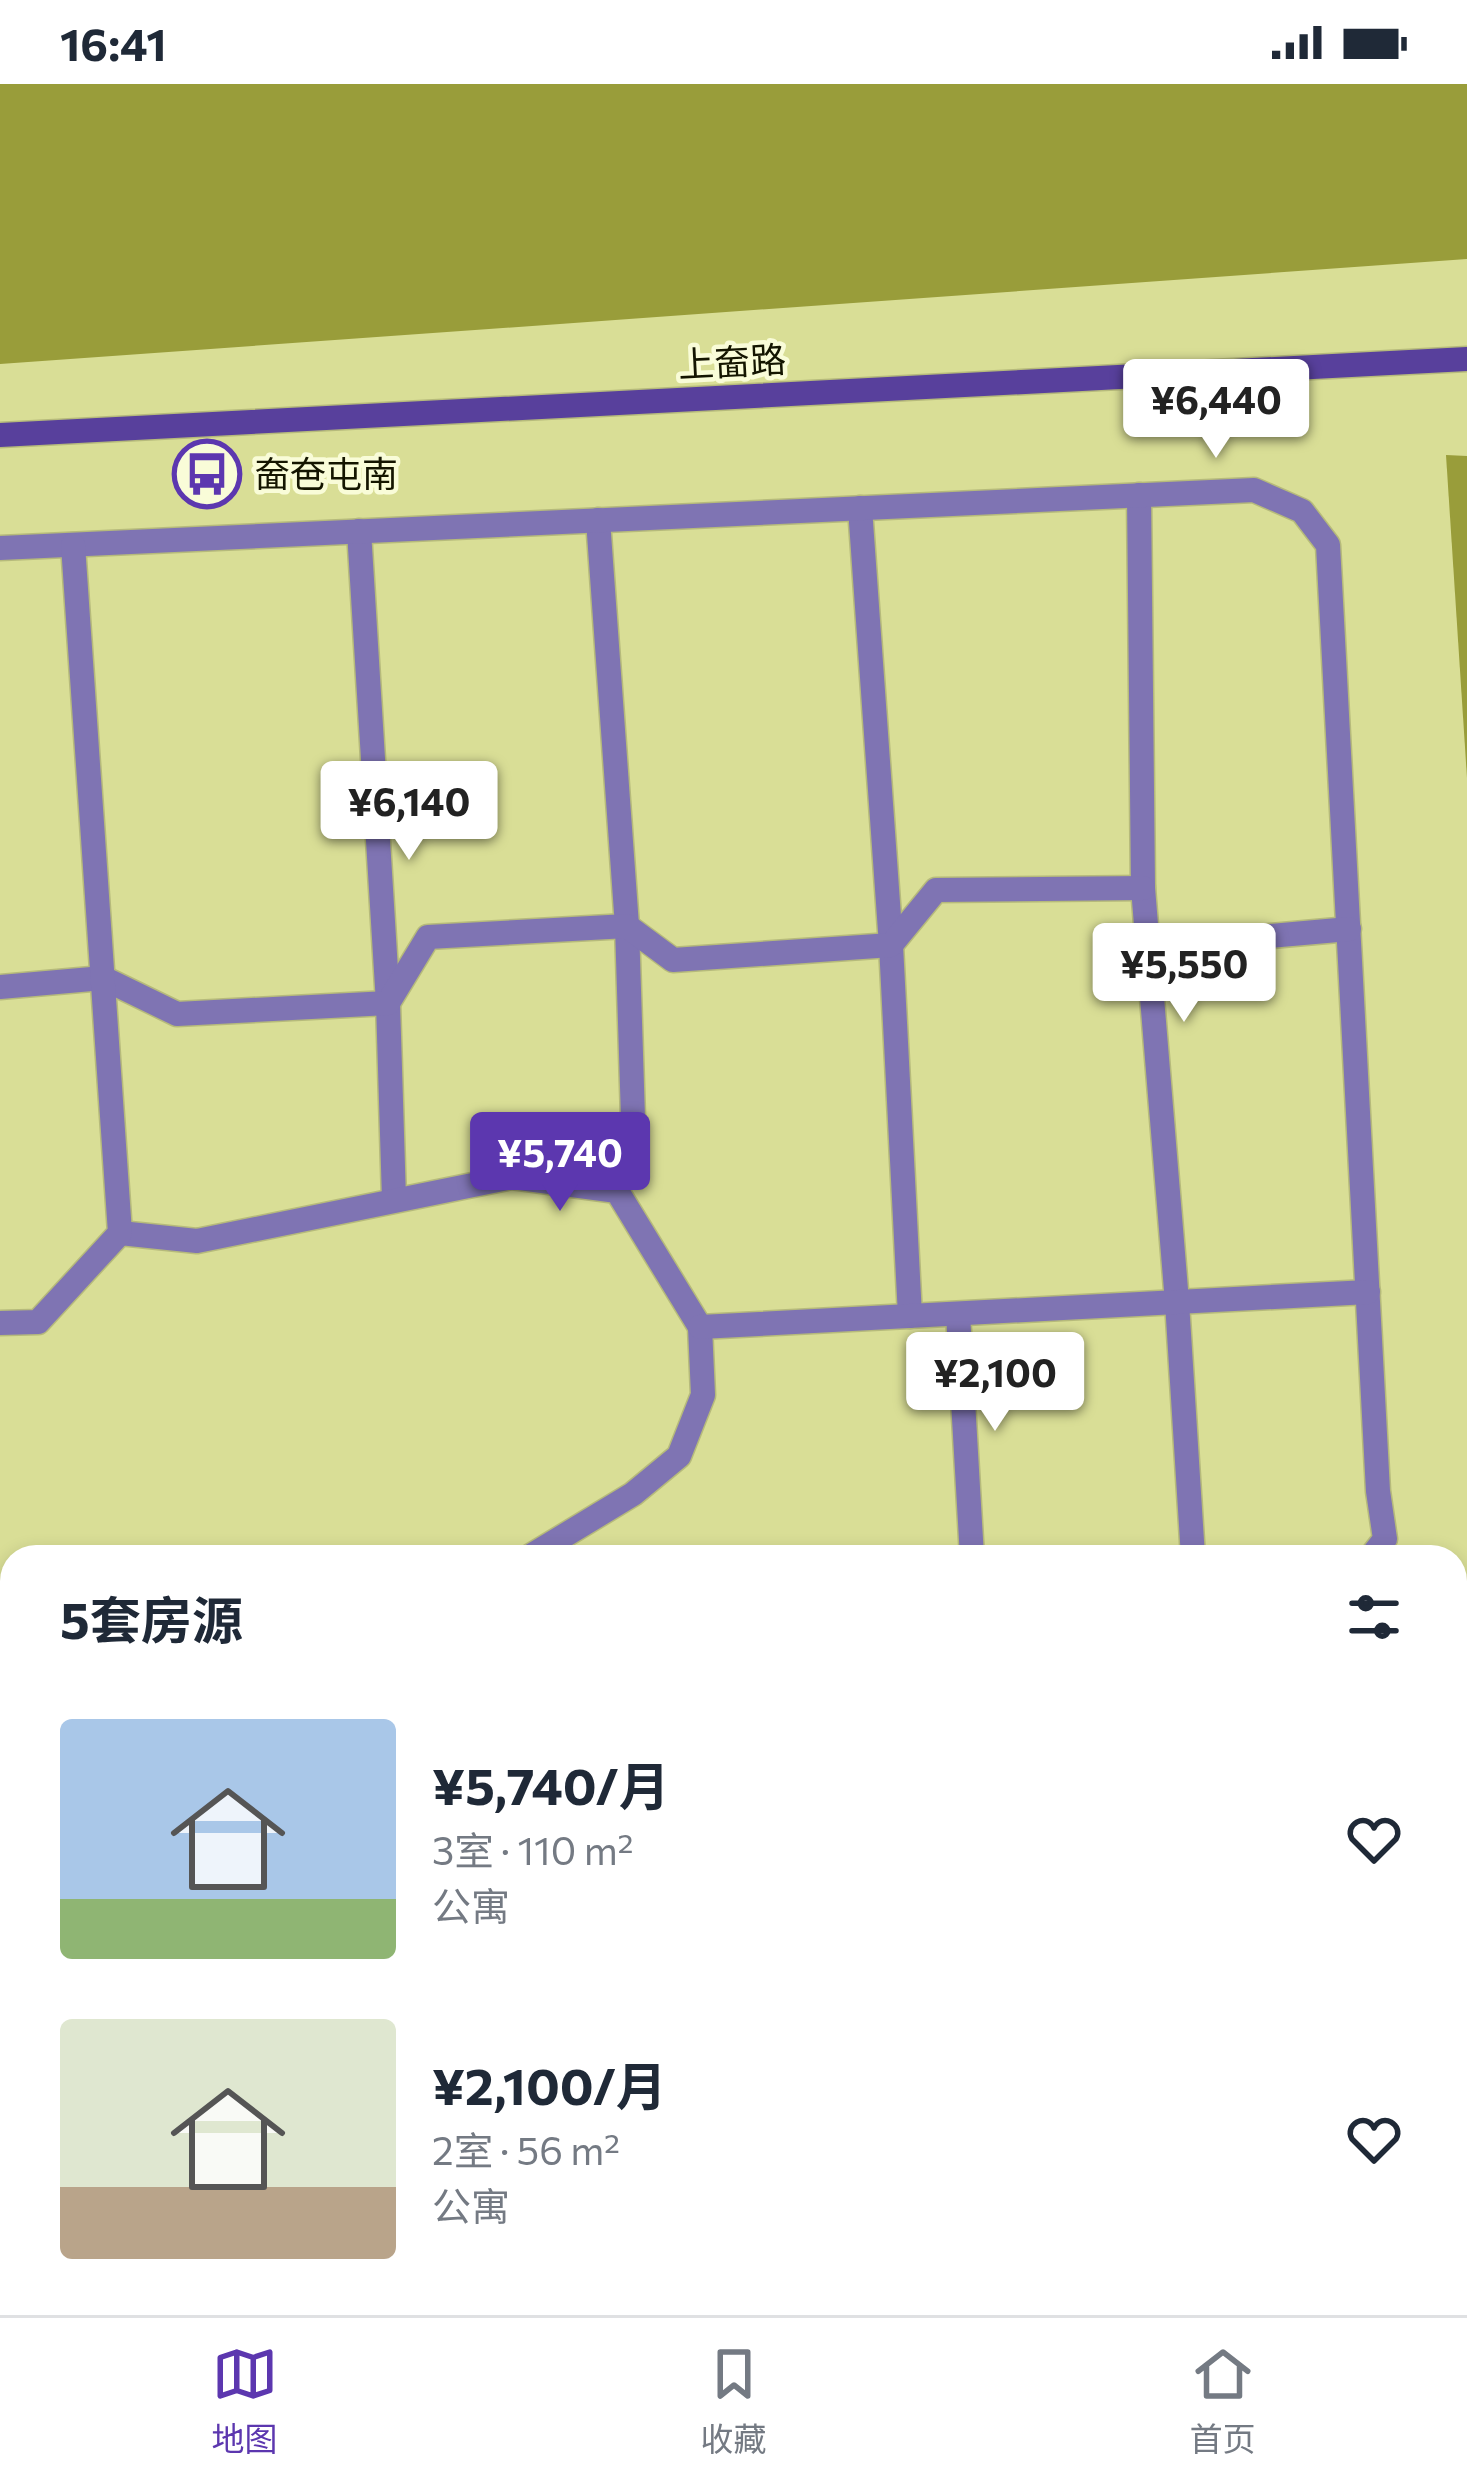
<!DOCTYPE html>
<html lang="zh">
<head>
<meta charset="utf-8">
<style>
	:root { --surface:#fff; --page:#f2f2f3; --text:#1f2937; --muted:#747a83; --line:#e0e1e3; --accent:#5c37af }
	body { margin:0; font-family:Commissioner,"Noto Sans SC",sans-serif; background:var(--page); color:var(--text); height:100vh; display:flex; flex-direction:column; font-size:45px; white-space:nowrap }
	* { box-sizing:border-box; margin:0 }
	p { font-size:39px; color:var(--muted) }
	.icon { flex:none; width:66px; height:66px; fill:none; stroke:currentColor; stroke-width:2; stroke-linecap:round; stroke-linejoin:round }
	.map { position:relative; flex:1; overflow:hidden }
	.details { position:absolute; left:0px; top:1461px; width:1467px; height:771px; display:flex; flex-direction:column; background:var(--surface); border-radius:36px 36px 0 0; box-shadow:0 6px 18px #0003 }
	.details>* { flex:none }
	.price { position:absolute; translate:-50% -102px; padding:0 27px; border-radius:12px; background:#fff; color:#222; font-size:39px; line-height:78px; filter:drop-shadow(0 3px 6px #0008) }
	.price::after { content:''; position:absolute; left:50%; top:72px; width:36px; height:27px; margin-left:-18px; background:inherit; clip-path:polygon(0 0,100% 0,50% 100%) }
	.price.current { background:var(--accent); color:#fff }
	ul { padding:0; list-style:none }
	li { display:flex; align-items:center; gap:36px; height:300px; padding:0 60px }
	li span { display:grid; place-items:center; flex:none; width:336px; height:240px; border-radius:12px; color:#555 }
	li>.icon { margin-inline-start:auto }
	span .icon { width:144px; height:144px; fill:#fffc; stroke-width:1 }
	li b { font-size:51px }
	h2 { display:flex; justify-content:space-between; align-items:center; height:144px; padding:0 60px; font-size:51px }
	.status { display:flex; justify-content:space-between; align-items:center; height:84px; padding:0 60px; background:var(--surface); direction:ltr }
	.status svg { height:33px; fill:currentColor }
	.dock { display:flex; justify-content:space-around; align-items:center; height:168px; border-top:3px solid var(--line); background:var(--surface); font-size:33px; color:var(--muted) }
	.dock a { display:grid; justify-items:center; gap:6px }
	.dock .current { color:var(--accent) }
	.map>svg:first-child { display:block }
	.forest { fill:#999d3a }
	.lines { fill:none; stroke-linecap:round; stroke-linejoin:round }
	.street-casing { stroke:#b6ba7b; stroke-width:27 }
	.secondary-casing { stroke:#b6ba7b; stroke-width:27 }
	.street { stroke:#7f74b3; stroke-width:24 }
	.secondary { stroke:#58409c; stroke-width:24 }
	.rail-casing { stroke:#565933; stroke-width:14 }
	.rail { stroke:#f9fcd8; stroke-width:9; stroke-dasharray:27; stroke-linecap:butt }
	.labels { text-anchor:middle; stroke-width:9; stroke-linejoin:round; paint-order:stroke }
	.street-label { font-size:36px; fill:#141500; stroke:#f9fcd8 }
	.poi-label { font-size:36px; fill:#141500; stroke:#f9fcd8; text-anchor:start }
</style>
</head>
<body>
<div class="status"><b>16:41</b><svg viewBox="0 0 49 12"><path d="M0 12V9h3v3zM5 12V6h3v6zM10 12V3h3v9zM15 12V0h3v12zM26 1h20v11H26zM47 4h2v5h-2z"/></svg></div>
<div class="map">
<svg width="1467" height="2231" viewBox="0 0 1467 2231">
	<rect width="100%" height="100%" fill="#d9de96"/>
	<g class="forest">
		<path d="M0 0H1467V175L0 280Z"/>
		<path d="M1446 371 1467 372V694Z"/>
		<path d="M1467 1547V1870L1455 1881V1558Z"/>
		<path d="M707 2220H1092L1080 2231H695Z"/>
	</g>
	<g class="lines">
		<defs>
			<g id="street">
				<path d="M1139 411 1143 804 1177 1218 1193 1473"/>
				<path d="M860 424 891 861 910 1232"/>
				<path d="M598 436 627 842 634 1066 617 1107"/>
				<path d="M359 447 388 919 394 1115"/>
				<path d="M0 464 1254 406 1302 427 1328 461 1378 1407 1385 1455 1371 1473"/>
				<path d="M1148 863 1349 845"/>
				<path d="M0 903 103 894 177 930 388 919 428 853 627 842 673 876 891 861 936 806 1143 804"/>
				<path d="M120 1149 197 1157 512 1093 617 1107 700 1243 703 1311 679 1372 633 1410 529 1473"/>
				<path d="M958 1230 972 1473"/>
				<path d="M0 1239 38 1238 120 1149 73 461"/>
				<path d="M700 1243 1368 1208"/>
				<path d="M0 2181 12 2180"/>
				<path d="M81 2220V2231"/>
				<path d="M549 2231 561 2220"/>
			</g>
			<path id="secondary" d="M0 351 1467 275"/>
		</defs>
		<use href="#street" class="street-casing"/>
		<use href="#secondary" class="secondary-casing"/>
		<use href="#street" class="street"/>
		<use href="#secondary" class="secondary"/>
		<defs>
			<g id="rail">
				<path d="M1455 2076 1467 2065"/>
				<path d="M1455 2144 1467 2133"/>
				<path d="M1455 2191 1467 2180"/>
				<path d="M1284 2231 1296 2220"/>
				<path d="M1360 2231 1372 2220"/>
				<path d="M1411 2231 1423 2220"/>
			</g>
		</defs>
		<use href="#rail" class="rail-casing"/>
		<use href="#rail" class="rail"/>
	</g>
	<defs>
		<symbol id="bus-ring" viewBox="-11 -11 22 22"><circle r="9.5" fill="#f9fcd8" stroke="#5c37af" stroke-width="1.5"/><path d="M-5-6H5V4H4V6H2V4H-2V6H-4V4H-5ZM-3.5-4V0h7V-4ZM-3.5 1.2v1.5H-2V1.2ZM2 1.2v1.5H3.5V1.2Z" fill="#5c37af"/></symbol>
	</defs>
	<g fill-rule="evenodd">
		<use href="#bus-ring" x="169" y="352" width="76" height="76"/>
	</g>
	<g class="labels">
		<g class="street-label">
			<text transform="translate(732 278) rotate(-3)" y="13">上奤路</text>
		</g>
		<g class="poi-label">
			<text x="254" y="403">奤夿屯南</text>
		</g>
	</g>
</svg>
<b class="price" style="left:1216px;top:377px">¥6,440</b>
<b class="price" style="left:409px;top:779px">¥6,140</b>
<b class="price" style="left:1184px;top:941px">¥5,550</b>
<b class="price current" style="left:560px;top:1130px">¥5,740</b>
<b class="price" style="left:995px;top:1350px">¥2,100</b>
<section class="details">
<h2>5套房源<svg class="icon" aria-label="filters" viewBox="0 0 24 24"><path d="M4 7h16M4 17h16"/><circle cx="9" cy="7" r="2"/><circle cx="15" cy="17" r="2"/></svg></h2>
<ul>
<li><span style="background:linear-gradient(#a9c7e8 75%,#8fb573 0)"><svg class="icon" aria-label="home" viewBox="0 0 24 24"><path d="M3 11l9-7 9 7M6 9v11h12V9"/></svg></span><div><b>¥5,740/月</b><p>3室 · 110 m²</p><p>公寓</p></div><svg class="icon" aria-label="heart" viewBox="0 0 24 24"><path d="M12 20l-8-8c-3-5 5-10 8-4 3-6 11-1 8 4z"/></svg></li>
<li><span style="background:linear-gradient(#dfe7d0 70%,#b9a48a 0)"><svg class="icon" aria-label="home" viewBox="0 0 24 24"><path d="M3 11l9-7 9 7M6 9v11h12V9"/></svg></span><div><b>¥2,100/月</b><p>2室 · 56 m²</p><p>公寓</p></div><svg class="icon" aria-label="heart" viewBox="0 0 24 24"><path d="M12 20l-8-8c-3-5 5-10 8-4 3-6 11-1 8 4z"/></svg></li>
</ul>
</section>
</div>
<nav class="dock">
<a class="current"><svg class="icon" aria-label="map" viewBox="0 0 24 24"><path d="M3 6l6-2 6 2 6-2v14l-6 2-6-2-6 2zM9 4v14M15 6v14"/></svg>地图</a>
<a><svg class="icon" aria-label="saved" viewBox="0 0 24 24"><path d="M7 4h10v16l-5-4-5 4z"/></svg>收藏</a>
<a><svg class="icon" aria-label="home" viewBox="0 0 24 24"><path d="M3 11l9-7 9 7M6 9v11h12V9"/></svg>首页</a>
</nav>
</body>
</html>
